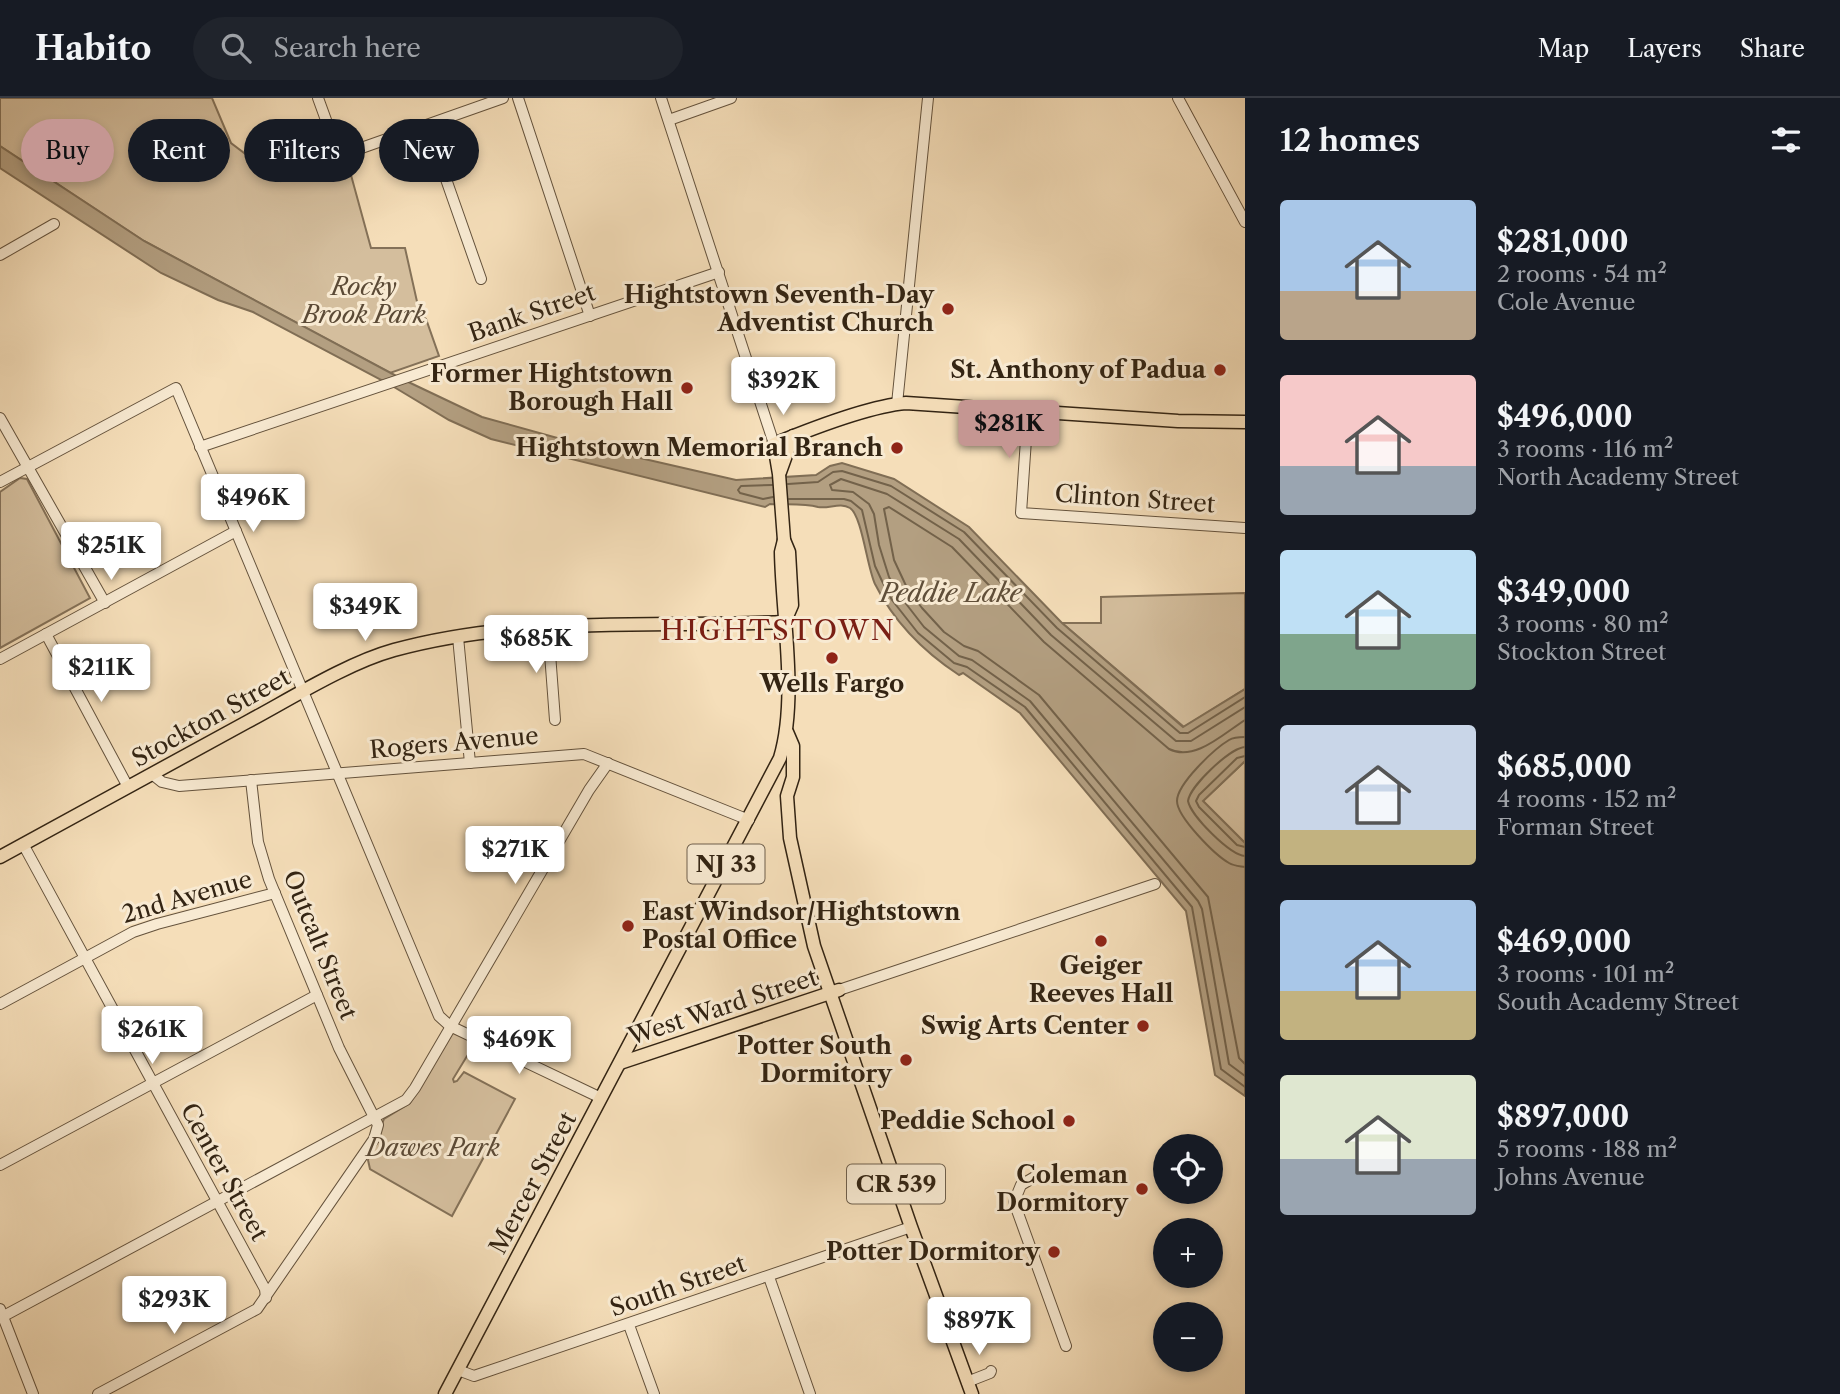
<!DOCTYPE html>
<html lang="en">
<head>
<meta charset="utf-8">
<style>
	:root { --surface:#171b24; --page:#20242c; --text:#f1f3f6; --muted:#9ea1a6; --line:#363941; --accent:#c59692 }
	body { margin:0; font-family:"Libre Caslon Text",serif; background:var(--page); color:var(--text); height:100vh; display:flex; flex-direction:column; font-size:26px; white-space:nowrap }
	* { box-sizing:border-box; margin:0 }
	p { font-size:23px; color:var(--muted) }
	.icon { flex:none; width:38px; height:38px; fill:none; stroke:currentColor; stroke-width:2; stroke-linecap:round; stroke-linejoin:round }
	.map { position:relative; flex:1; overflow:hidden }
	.side { display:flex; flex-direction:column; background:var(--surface); width:595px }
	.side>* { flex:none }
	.top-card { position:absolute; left:21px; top:21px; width:665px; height:63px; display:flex; gap:14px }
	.buttons { position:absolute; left:1153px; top:1036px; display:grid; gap:14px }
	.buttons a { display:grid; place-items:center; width:70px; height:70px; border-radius:50%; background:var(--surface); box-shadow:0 4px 10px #0003; font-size:35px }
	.price { position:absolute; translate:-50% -60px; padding:0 16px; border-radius:7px; background:#fff; color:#222; font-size:23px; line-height:46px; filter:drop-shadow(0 2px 4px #0008) }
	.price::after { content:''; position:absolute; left:50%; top:42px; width:21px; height:16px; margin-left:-10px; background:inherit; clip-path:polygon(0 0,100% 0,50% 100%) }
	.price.current { background:var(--accent); color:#111 }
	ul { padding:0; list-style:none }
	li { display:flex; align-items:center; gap:21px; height:175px; padding:0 35px }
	li span { display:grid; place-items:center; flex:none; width:196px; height:140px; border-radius:7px; color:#555 }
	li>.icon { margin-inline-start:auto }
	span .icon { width:84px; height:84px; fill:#fffc; stroke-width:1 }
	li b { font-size:30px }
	h2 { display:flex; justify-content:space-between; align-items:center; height:84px; padding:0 35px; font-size:30px }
	.tag { padding:0 24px; border-radius:32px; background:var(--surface); box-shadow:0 4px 10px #0003; font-size:24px; line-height:63px }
	.tag.current { background:var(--accent); color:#111 }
	header { display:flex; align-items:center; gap:42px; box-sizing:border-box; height:98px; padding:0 35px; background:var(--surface); border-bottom:2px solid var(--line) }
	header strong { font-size:33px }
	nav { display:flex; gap:38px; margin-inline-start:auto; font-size:24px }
	.search { width:490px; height:63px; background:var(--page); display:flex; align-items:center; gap:18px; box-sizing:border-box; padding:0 24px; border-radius:38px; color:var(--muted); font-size:26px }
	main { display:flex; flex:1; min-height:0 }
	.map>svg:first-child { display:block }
	.green { fill:#d4be9d; stroke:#847158; stroke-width:2 }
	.water { fill:#b39f81; stroke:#806e55; stroke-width:2 }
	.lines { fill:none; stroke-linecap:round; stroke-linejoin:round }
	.shore { stroke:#73624a; stroke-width:2 }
	.minor-casing { stroke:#64523c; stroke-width:12 }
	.major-casing { stroke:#332413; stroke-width:15 }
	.minor { stroke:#f8ead2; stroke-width:10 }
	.major { stroke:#f5deb9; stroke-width:12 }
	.poi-dot { fill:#8f2418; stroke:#f8ead2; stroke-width:2.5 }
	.labels { text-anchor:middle; stroke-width:6; stroke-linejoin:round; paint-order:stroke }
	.shield { fill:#f8ead2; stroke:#6e5f4c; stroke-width:2 }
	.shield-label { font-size:23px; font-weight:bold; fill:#332413 }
	.park-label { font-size:24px; font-style:italic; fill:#5b4a36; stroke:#f8ead2 }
	.poi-label { font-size:24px; font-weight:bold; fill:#332413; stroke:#f8ead2; text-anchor:end }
	.street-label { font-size:24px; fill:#332413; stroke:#f8ead2 }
	.water-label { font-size:26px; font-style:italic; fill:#604f3a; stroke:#f8ead2 }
	.quarter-label { font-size:28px; letter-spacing:2px; fill:#7a1f14; stroke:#f8ead2 }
</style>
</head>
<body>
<header>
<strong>Habito</strong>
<div class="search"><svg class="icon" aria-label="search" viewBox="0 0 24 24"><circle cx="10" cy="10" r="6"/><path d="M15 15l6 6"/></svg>Search here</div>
<nav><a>Map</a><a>Layers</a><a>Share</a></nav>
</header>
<main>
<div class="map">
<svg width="1245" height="1296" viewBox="0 0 1245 1296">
	<rect width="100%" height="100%" fill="#f5deb9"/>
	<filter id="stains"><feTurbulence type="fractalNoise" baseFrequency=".00286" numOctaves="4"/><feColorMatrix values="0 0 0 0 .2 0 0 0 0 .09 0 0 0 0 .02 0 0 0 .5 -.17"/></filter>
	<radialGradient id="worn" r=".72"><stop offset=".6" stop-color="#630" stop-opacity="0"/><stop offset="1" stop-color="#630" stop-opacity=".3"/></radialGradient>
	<g class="green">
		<path d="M0 0H212L231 45 281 83 329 61 351 77 371 150H405L420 217 426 221 439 258 390 275 144 143 0 48Z"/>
		<path d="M20 380 27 381 90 500 0 550V394Z"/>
		<path d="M1245 495V591L1184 629 1062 525H1101V499Z"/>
		<path d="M1245 663V745L1203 703Z"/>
		<path d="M453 934 475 945 453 981 454 984 457 983 464 974 515 1001 452 1118 370 1071 368 1062 384 1021 410 1005Z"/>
	</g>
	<path class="water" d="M0 48 144 143 402 281 482 319 579 346 736 382 816 377 830 368 842 365 894 381 969 429 1062 525 1183 629 1245 591V663L1203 703 1245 745V998L1215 977 1186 813 1020 615 963 575 959 577C924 554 894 524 875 486 867 469 862 418 850 410 840 404 829 411 818 409 804 405 786 407 770 406L765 409 491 341 449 322 389 286 253 214 218 202 161 175 0 70Z"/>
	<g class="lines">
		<g class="shore">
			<path d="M788 386 818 384 833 374 842 373 891 388 964 434 1057 530 1180 635H1188L1245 599"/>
			<path d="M772 387 741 388 738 392 740 395 763 401 773 399"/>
			<path d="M789 401H844L851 403 862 412 875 468 882 483 892 502 918 535 954 565 967 569 1025 609 1192 809 1221 971 1245 989"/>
			<path d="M1245 609 1191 643H1176L1051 537 959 441 887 396 841 381 830 387 832 392 853 394 869 406 874 416 879 447 889 479 900 498 924 529 959 558 972 562 1030 603 1198 803 1202 811 1229 966 1245 978"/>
			<path d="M1245 622C1224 635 1195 664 1169 651L1044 544 952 449 889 409 884 411 894 462 908 492 922 510 944 534 964 548 978 553 1039 597 1208 799 1239 960 1245 966"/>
			<path d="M1245 639C1239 639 1234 639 1229 642 1214 651 1177 686 1177 703 1177 719 1215 757 1229 765 1234 768 1239 768 1245 769"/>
			<path d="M1245 649C1230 650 1190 688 1188 703 1191 718 1230 757 1245 758"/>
			<path d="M1245 658 1237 660 1199 697 1196 703 1199 709 1237 747 1245 749"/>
		</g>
		<defs>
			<g id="minor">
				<path d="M318 0 334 44 342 54H350L503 0"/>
				<path d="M518 0 590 218"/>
				<path d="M661 0 774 346"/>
				<path d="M1178 0 1245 124"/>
				<path d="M669 22 731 0"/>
				<path d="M427 27 481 181"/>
				<path d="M0 157 54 126"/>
				<path d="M897 306 928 0"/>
				<path d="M1028 312 1021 415 1245 430"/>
				<path d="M0 320 105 505"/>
				<path d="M200 349 719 174"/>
				<path d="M0 384 176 290 439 918 450 928 601 1000"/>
				<path d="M548 529 555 622"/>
				<path d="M46 536 128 689"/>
				<path d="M458 539 470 665"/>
				<path d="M0 561 236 433"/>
				<path d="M152 676 162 684 179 688 584 656 749 722"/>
				<path d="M23 746 265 1191 266 1200"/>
				<path d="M839 892 1155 786"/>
				<path d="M0 906 133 834 157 826 275 795"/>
				<path d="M0 1067 317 897"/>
				<path d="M1038 1077 1021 1087 1014 1104 1066 1248"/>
				<path d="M769 1179 810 1296"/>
				<path d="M0 1211 33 1296"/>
				<path d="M0 1220 406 1002 415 990 589 692 608 665"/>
				<path d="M629 1227 654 1296"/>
				<path d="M458 1272 474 1278 911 1129"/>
				<path d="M967 1284 990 1275 991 1273"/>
				<path d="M98 1296 257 1211 374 1041 378 1027 339 950 269 781 258 744 251 682"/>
			</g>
			<g id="major">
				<path d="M780 374 793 338"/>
				<path d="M785 523 792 507 789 454 784 442 779 376 774 346C808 332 870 308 906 305L1178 323 1245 324"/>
				<path d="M787 634 793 648V679L787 698 790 740 814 848 911 1129 972 1296"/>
				<path d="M0 759C82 714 165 669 247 624 290 601 347 565 394 552 521 517 656 530 785 524"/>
				<path d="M620 965 839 892"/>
				<path d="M445 1296 780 660C798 600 782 517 781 454L784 442"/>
			</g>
		</defs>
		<use href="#minor" class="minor-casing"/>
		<use href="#major" class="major-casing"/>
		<use href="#minor" class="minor"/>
		<use href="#major" class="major"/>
	</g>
	<g class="poi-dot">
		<circle cx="948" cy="211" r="7"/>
		<circle cx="1220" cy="272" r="7"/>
		<circle cx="687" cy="290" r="7"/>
		<circle cx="897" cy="350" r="7"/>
		<circle cx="832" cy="560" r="7"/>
		<circle cx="628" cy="828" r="7"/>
		<circle cx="1101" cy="843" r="7"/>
		<circle cx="1143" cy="928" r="7"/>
		<circle cx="906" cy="962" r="7"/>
		<circle cx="1069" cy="1023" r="7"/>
		<circle cx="1142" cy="1091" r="7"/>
		<circle cx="1054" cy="1154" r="7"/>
	</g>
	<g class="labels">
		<g class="shield">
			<rect x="687.5" y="746.5" width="77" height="39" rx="5"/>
			<rect x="847" y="1066.5" width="98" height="39" rx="5"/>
		</g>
		<g class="shield-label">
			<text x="726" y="774">NJ 33</text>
			<text x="896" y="1094">CR 539</text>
		</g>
		<g class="park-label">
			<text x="364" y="197">Rocky<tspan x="364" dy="28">Brook Park</tspan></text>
			<text x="433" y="1058">Dawes Park</text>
		</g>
		<g class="poi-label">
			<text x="934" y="205">Hightstown Seventh-Day<tspan x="934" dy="28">Adventist Church</tspan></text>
			<text x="1206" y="280">St. Anthony of Padua</text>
			<text x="673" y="284">Former Hightstown<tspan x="673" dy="28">Borough Hall</tspan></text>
			<text x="883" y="358">Hightstown Memorial Branch</text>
			<text x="832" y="594" text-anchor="middle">Wells Fargo</text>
			<text x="642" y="822" text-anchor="start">East Windsor/Hightstown<tspan x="642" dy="28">Postal Office</tspan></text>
			<text x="1101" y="876" text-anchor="middle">Geiger<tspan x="1101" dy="28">Reeves Hall</tspan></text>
			<text x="1129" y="936">Swig Arts Center</text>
			<text x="892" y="956">Potter South<tspan x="892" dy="28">Dormitory</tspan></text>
			<text x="1055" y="1031">Peddie School</text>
			<text x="1128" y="1085">Coleman<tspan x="1128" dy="28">Dormitory</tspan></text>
			<text x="1040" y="1162">Potter Dormitory</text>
		</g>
		<g class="street-label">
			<text transform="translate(532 215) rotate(-19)" y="8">Bank Street</text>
			<text transform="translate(1135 401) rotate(4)" y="8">Clinton Street</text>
			<text transform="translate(211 620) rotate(-29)" y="8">Stockton Street</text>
			<text transform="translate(454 645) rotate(-5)" y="8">Rogers Avenue</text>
			<text transform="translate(187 799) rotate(-16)" y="8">2nd Avenue</text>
			<text transform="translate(320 847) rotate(68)" y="8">Outcalt Street</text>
			<text transform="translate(723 909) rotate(-18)" y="8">West Ward Street</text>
			<text transform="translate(224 1074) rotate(61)" y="8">Center Street</text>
			<text transform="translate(533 1085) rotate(-62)" y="8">Mercer Street</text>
			<text transform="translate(678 1188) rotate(-19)" y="8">South Street</text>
		</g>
		<g class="water-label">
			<text x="951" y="504">Peddie Lake</text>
		</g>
		<g class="quarter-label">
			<text x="778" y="542">HIGHTSTOWN</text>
		</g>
	</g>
	<rect width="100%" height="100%" filter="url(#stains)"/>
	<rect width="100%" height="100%" fill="url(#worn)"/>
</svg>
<div class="buttons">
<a><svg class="icon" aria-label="locate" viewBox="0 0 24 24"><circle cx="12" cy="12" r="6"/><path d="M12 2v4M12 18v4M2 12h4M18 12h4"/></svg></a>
<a>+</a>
<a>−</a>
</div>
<b class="price" style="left:783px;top:319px">$392K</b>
<b class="price current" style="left:1009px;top:362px">$281K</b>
<b class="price" style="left:253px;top:436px">$496K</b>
<b class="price" style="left:111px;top:484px">$251K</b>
<b class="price" style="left:365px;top:545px">$349K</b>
<b class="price" style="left:536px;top:577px">$685K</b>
<b class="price" style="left:101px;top:606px">$211K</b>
<b class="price" style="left:515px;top:788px">$271K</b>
<b class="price" style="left:152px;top:968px">$261K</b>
<b class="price" style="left:519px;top:978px">$469K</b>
<b class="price" style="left:174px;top:1238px">$293K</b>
<b class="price" style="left:979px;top:1259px">$897K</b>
<div class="top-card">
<a class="tag current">Buy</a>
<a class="tag">Rent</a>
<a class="tag">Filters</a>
<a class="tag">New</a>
</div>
</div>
<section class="side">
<h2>12 homes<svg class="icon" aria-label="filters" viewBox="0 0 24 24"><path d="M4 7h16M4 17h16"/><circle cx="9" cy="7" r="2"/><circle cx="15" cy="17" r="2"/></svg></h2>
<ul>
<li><span style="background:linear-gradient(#a9c7e8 65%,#b9a48a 0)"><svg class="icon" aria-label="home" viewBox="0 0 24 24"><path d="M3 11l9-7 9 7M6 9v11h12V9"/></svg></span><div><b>$281,000</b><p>2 rooms · 54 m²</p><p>Cole Avenue</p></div></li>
<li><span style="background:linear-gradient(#f6c9c9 65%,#9aa5b1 0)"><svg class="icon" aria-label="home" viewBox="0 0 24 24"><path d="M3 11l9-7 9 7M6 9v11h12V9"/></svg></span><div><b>$496,000</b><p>3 rooms · 116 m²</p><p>North Academy Street</p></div></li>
<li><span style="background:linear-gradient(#bfe0f5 60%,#7fa58c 0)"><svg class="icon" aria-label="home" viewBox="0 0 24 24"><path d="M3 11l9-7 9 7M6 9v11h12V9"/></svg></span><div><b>$349,000</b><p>3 rooms · 80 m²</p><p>Stockton Street</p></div></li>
<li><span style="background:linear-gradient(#c9d6e8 75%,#c2b280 0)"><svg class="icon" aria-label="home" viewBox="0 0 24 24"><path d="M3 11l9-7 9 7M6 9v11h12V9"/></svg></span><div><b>$685,000</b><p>4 rooms · 152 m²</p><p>Forman Street</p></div></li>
<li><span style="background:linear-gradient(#a9c7e8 65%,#c2b280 0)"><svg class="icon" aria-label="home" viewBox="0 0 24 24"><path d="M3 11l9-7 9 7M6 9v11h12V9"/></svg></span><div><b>$469,000</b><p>3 rooms · 101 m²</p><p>South Academy Street</p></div></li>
<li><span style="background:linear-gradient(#dfe7d0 60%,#9aa5b1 0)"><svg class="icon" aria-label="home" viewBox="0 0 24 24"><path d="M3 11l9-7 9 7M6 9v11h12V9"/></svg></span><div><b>$897,000</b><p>5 rooms · 188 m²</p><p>Johns Avenue</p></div></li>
</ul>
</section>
</main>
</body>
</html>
